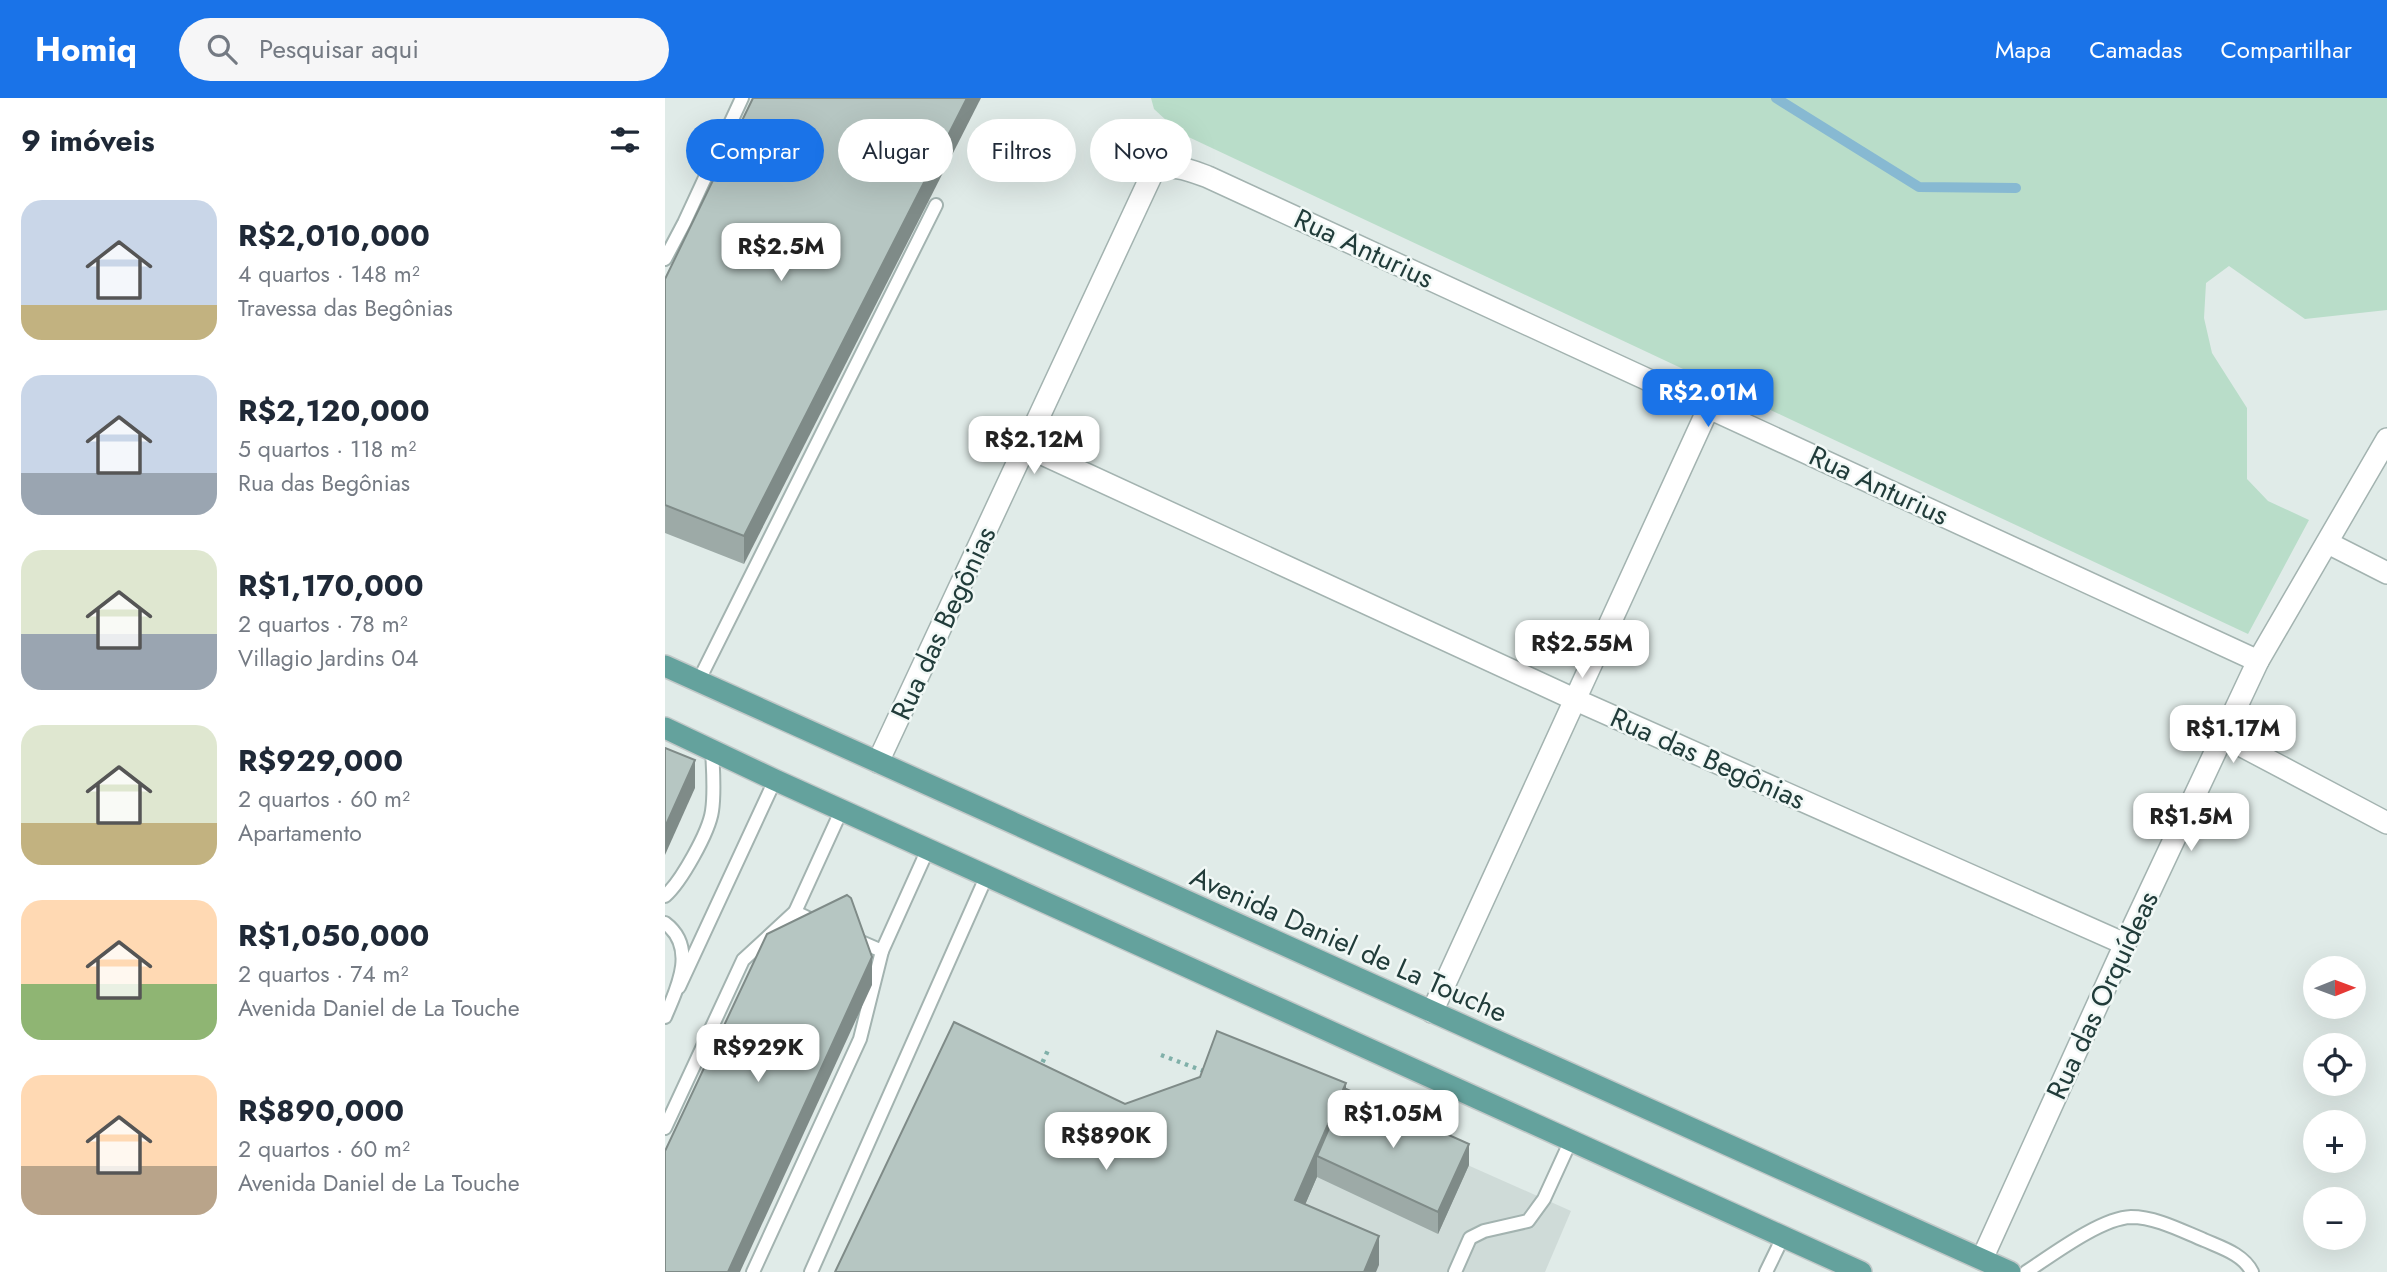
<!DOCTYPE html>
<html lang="pt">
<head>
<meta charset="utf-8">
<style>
	:root { --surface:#fff; --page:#f6f6f7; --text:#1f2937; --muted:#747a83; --accent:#1a73e8 }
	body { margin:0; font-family:Jost,sans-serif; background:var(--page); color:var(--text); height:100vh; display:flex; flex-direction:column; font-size:26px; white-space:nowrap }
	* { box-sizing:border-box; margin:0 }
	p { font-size:23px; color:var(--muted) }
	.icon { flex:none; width:38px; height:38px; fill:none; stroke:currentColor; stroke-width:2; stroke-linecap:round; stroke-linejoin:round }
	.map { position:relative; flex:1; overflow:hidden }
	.sheet { display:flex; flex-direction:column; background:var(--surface); width:665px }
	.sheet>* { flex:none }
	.top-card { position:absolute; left:21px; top:21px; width:665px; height:63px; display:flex; gap:14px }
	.needle { width:46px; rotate:89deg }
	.tools { position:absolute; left:1638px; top:858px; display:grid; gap:14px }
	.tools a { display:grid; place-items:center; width:63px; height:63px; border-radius:50%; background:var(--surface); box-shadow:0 7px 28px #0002; font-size:35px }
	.price { position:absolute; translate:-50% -60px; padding:0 16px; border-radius:14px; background:#fff; color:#222; font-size:23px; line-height:46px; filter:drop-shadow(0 2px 4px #0008) }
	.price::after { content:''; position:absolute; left:50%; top:42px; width:21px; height:16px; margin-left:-10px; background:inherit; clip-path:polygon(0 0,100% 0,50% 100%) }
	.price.selected { background:var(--accent); color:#fff }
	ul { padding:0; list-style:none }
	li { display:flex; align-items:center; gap:21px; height:175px; padding:0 21px }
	li span { display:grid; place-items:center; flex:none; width:196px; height:140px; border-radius:21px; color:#555 }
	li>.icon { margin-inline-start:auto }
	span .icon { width:84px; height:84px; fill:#fffc; stroke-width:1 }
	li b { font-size:30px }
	h2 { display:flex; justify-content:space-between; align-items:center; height:84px; padding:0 21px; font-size:30px }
	.pill { padding:0 24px; border-radius:32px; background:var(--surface); box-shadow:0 7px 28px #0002; font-size:24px; line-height:63px }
	.pill.selected { background:var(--accent); color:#fff }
	header { display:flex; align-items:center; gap:42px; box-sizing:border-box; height:98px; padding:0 35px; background:var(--accent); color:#fff }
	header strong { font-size:33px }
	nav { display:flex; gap:38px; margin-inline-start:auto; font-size:24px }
	.search { width:490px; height:63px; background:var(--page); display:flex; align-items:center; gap:18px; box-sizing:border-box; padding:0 24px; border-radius:38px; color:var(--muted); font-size:26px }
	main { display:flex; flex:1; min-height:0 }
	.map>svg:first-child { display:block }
	.built { fill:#cfdbd8 }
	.green { fill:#b9ddc9 }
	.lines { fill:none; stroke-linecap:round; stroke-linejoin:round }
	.stream { stroke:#87b9d2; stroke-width:10 }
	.lane-casing { stroke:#a3b3b0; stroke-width:16 }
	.street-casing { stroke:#a3b3b0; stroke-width:24 }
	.primary-casing { stroke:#c1c8c8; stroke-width:24 }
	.path { stroke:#80b0a9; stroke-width:4.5; stroke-dasharray:3.5 5; stroke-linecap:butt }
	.lane { stroke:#fff; stroke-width:12 }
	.street { stroke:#fff; stroke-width:21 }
	.primary { stroke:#64a29d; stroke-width:21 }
	.wall { fill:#9daaa7 }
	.shaded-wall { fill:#7f8b88 }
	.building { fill:#b6c6c2; stroke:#7f8b88; stroke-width:2 }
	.labels { text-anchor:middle; stroke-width:5; stroke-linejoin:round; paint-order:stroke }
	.street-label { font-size:28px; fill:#213c3a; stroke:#f1f8f6 }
</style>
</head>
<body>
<header>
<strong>Homiq</strong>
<div class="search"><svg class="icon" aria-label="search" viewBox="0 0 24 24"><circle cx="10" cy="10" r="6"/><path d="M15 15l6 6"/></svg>Pesquisar aqui</div>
<nav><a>Mapa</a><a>Camadas</a><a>Compartilhar</a></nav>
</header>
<main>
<section class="sheet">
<h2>9 imóveis<svg class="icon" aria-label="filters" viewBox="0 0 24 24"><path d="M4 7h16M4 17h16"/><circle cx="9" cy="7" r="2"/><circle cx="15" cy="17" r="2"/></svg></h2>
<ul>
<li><span style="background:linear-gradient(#c9d6e8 75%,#c2b280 0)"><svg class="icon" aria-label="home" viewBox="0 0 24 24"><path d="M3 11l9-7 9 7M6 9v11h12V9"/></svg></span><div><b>R$2,010,000</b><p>4 quartos · 148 m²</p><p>Travessa das Begônias</p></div></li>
<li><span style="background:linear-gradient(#c9d6e8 70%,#9aa5b1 0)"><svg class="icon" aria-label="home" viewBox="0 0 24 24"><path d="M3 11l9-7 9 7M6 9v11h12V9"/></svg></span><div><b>R$2,120,000</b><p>5 quartos · 118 m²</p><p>Rua das Begônias</p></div></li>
<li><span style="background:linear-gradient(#dfe7d0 60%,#9aa5b1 0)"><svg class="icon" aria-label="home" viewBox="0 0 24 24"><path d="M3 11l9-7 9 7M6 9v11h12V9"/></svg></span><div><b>R$1,170,000</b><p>2 quartos · 78 m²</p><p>Villagio Jardins 04</p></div></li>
<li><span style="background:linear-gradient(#dfe7d0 70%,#c2b280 0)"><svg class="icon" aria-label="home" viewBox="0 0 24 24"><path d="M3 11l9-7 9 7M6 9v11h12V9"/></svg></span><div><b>R$929,000</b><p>2 quartos · 60 m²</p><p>Apartamento</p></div></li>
<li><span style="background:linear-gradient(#ffd9b3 60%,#8fb573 0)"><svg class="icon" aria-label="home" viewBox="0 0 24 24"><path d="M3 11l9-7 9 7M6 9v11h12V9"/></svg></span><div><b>R$1,050,000</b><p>2 quartos · 74 m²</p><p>Avenida Daniel de La Touche</p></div></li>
<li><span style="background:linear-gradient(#ffd9b3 65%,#b9a48a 0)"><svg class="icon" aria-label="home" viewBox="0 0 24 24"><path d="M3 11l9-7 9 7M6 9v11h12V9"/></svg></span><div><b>R$890,000</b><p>2 quartos · 60 m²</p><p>Avenida Daniel de La Touche</p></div></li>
</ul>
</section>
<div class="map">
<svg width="1722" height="1174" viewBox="0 0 1722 1174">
	<rect width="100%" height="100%" fill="#e0ebe8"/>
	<path class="built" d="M681 1013 906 1113 880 1174H611Z"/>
	<path class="green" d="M486 0H1722V212L1640 221 1564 168 1541 185 1539 220 1547 255 1582 310V381L1603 403 1644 422 1583 536 515 35 489 11Z"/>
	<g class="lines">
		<path class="stream" d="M1111 0 1254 89 1351 90"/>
		<defs>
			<g id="lane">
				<path d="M0 161 19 125 77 0"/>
				<path d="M33 584 271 107"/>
				<path d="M0 798C16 784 44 734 47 713 50 693 48 672 47 652"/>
				<path d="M151 824 130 814 177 711"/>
				<path d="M0 825C32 849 13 889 0 919"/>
				<path d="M187 840 217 853 263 751"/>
				<path d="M14 889 110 682"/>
				<path d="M0 1030 78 862 130 814"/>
				<path d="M88 1174 195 941 217 853"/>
				<path d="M146 1174 322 777"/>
				<path d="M790 1174 805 1140 819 1133 863 1123 879 1101 906 1042"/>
				<path d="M1101 1174 1118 1139"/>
				<path d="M1361 1174C1387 1157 1436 1120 1466 1119 1491 1119 1517 1133 1539 1142 1557 1150 1578 1156 1587 1174"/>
			</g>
			<g id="street">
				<path d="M360 348 911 602 1460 846"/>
				<path d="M1663 445 1722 475"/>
				<path d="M1558 638 1722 725"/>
				<path d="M213 664 488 74C507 64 524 72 543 79L1593 563"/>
				<path d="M767 914 1044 309"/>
				<path d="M1317 1161 1460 846 1593 563 1722 341"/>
			</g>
			<g id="primary">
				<path d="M0 568 1345 1174"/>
				<path d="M0 630 110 682 1196 1174"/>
			</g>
		</defs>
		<use href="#lane" class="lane-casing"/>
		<use href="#street" class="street-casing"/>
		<use href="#primary" class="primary-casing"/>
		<g class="path">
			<path d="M496 957 541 974"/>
			<path d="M374 972 384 950"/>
		</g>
		<use href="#lane" class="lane"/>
		<use href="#street" class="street"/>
		<use href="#primary" class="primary"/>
	</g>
	<g class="wall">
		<path d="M88 0 79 466 0 435V181Z"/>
		<path d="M681 991 804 1067 773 1136 652 1079 640 1107 714 1167 460 1006Z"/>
	</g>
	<g class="shaded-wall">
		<path d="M302 0H316L79 466V438Z"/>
		<path d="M30 662V690L0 757V729Z"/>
		<path d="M207 859V887L75 1174H63Z"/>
		<path d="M681 985V1013L652 1058V1079L630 1130V1102Z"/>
		<path d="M804 1046V1067L773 1136V1114Z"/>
		<path d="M714 1138V1167L711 1174H699Z"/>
	</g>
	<g class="building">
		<path d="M88 0H302L79 438 0 407V181Z"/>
		<path d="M0 650 30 662 0 729Z"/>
		<path d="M182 797 186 800 207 859 63 1174H0V1053L102 836Z"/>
		<path d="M289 924 460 1006 535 979 552 933 681 985 630 1102 714 1138 699 1174H170Z"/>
		<path d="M681 991 804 1046 773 1114 652 1058Z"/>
	</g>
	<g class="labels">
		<g class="street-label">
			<text transform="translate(699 150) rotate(25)" y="10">Rua Anturius</text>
			<text transform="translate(1214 387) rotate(25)" y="10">Rua Anturius</text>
			<text transform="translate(278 525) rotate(-65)" y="10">Rua das Begônias</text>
			<text transform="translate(1043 660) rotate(24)" y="10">Rua das Begônias</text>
			<text transform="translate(684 846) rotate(24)" y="10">Avenida Daniel de La Touche</text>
			<text transform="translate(1437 897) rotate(-65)" y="10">Rua das Orquídeas</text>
		</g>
	</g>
</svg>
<div class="tools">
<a><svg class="needle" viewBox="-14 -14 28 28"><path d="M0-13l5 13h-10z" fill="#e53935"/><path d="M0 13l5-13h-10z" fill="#747a83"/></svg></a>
<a><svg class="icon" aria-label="locate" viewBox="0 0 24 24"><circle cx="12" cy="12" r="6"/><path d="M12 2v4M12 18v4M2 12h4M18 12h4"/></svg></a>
<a>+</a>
<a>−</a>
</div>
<b class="price" style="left:116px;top:185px">R$2.5M</b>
<b class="price selected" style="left:1043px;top:331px">R$2.01M</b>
<b class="price" style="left:369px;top:378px">R$2.12M</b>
<b class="price" style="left:917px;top:582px">R$2.55M</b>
<b class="price" style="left:1568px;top:667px">R$1.17M</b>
<b class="price" style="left:1526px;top:755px">R$1.5M</b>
<b class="price" style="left:93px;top:986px">R$929K</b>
<b class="price" style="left:728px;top:1052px">R$1.05M</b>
<b class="price" style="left:441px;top:1074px">R$890K</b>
<div class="top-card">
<a class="pill selected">Comprar</a>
<a class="pill">Alugar</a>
<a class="pill">Filtros</a>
<a class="pill">Novo</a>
</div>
</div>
</main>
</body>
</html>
